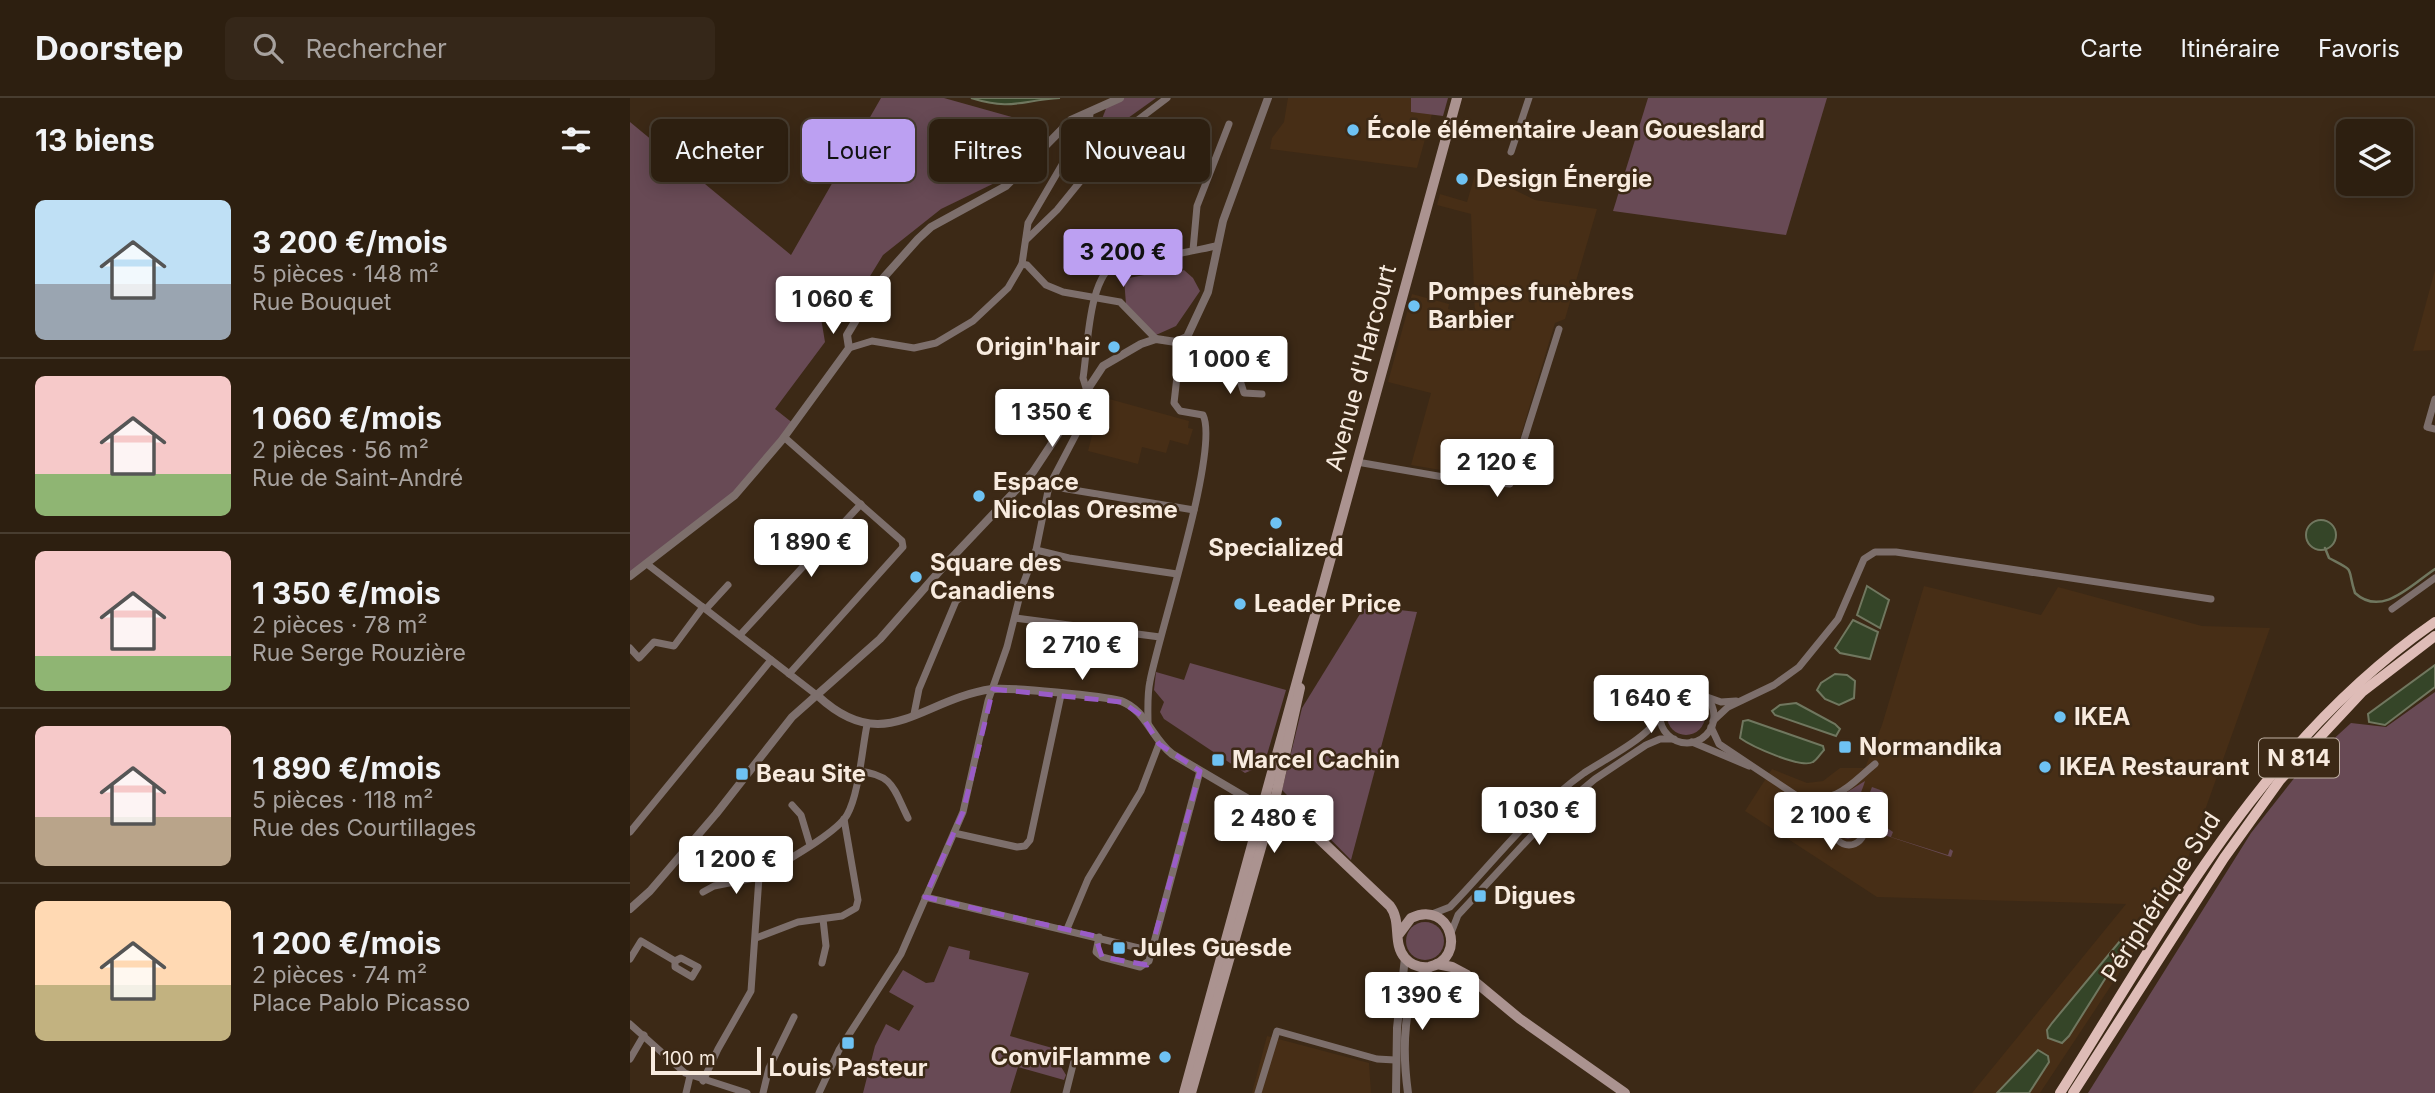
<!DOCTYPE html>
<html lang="fr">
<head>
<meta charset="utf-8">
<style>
	:root { --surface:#2d1f10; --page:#352719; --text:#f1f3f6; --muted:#a7a29f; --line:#483d30; --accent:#bca0f2 }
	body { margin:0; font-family:Inter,sans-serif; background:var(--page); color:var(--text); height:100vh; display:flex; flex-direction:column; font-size:26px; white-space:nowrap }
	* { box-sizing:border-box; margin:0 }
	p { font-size:23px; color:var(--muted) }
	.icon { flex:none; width:38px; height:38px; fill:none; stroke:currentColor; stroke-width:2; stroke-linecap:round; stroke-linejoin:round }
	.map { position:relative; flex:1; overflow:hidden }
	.details { display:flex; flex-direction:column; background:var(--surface); width:630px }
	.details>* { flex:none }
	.guide { position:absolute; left:21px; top:21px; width:665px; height:63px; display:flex; gap:14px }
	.tools { position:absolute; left:1706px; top:21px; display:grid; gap:14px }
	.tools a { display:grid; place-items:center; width:77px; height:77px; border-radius:10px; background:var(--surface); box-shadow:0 4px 18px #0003,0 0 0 2px var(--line); font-size:35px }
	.scale { position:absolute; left:21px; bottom:18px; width:110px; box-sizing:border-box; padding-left:7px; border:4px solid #f8ebdf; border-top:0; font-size:19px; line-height:24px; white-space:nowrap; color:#f8ebdf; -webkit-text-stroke:5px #3c2916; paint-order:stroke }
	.price { position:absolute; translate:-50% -60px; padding:0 16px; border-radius:7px; background:#fff; color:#222; font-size:23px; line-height:46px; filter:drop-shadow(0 2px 4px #0008) }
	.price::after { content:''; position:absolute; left:50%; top:42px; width:21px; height:16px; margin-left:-10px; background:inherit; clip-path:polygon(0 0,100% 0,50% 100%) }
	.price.on { background:var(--accent); color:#111 }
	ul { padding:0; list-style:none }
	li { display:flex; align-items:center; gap:21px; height:175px; padding:0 35px }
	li+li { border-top:2px solid var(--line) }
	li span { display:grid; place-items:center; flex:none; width:196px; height:140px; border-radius:10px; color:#555 }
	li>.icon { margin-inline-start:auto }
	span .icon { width:84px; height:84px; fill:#fffc; stroke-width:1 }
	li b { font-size:30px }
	h2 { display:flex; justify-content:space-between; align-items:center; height:84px; padding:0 35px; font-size:30px }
	.pill { padding:0 24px; border-radius:10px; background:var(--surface); box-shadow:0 4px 18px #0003,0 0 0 2px var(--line); font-size:24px; line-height:63px }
	.pill.on { background:var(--accent); color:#111 }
	header { display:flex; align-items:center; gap:42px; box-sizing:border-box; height:98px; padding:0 35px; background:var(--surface); border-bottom:2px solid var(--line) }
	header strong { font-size:33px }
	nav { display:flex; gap:38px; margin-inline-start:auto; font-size:24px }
	.search { width:490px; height:63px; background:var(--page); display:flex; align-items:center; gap:18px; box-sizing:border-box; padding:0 24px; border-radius:10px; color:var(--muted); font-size:26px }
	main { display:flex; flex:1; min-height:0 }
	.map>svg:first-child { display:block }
	.built { fill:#472e16 }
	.green { fill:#684a55 }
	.water { fill:#354528; stroke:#70775f; stroke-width:2 }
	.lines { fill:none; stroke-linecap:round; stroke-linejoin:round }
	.stream { stroke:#70775f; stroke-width:2.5 }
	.minor { stroke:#7d6f6c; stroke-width:7 }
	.tertiary { stroke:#7d6f6c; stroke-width:8 }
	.secondary { stroke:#ab9390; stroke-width:10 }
	.trunk { stroke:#debcb7; stroke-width:10 }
	.marked { fill:none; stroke:#9a5cc7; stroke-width:5; stroke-dasharray:14 9; stroke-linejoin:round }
	.poi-dot { fill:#6ec2f3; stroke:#3c2916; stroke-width:2.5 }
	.labels { text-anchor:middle; stroke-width:5; stroke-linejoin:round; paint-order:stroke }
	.shield { fill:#3c2916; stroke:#c0b1a3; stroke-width:2 }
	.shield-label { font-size:23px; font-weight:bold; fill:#f8ebdf }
	.poi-label { font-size:24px; font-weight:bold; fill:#f8ebdf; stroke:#3c2916; text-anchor:start }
	.street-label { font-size:24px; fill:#f8ebdf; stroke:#3c2916 }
</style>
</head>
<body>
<header>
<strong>Doorstep</strong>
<div class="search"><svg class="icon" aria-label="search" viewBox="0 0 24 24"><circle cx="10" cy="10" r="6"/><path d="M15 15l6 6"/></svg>Rechercher</div>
<nav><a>Carte</a><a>Itinéraire</a><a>Favoris</a></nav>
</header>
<main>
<section class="details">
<h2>13 biens<svg class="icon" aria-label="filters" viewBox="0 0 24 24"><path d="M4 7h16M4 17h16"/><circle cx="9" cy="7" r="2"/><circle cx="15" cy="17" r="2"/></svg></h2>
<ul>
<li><span style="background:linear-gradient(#bfe0f5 60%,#9aa5b1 0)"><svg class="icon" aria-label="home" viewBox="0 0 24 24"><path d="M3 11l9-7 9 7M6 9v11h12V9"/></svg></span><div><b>3 200 €/mois</b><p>5 pièces · 148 m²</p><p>Rue Bouquet</p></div></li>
<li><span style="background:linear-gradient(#f6c9c9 70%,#8fb573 0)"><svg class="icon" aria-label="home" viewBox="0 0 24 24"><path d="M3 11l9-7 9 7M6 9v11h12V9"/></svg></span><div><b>1 060 €/mois</b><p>2 pièces · 56 m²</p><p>Rue de Saint-André</p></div></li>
<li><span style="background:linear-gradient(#f6c9c9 75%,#8fb573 0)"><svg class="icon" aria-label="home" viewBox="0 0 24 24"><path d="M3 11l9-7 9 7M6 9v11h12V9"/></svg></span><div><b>1 350 €/mois</b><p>2 pièces · 78 m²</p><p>Rue Serge Rouzière</p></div></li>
<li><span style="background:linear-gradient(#f6c9c9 65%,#b9a48a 0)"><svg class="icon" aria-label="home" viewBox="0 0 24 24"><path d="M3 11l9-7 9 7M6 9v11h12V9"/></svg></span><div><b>1 890 €/mois</b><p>5 pièces · 118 m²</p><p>Rue des Courtillages</p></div></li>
<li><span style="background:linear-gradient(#ffd9b3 60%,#c2b280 0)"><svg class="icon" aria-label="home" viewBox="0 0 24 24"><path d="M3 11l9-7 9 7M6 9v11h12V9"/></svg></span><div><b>1 200 €/mois</b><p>2 pièces · 74 m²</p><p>Place Pablo Picasso</p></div></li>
</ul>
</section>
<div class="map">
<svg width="1805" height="995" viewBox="0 0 1805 995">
	<rect width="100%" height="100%" fill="#3c2916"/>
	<g class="built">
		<path d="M658 0H781V14L802 16 787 70 640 51 642 40 654 24Z"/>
		<path d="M846 73 905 102 967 111 935 221 925 225 879 376 869 382 781 367 801 295 758 284 782 196 819 206 818 211 845 219 841 116 807 107 810 96 837 104Z"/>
		<path d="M1805 172V252L1783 253Z"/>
		<path d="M472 299 559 323 558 330 563 331 558 347 540 342 536 355 512 349 508 366 458 353Z"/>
		<path d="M1294 488 1411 517 1428 489 1572 528 1640 530 1549 785 1410 995H1342L1496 806 1247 799 1115 713 1142 671 1177 685 1193 683 1210 670H1235L1252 627Z"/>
		<path d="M637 938 739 965 741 995H622Z"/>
	</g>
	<g class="green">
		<path d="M251 0H314L414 28 375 80 311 111 253 157 226 201 208 192 191 220 195 244 145 311 164 326 105 397 0 478V24L161 157Z"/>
		<path d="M480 0H526L484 30 472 21Z"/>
		<path d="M781 0H818L813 18 781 14Z"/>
		<path d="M1018 0H1197L1156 137 983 113Z"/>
		<path d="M539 172 541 177 554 172 563 180 570 193 546 228 526 237 496 206 494 181Z"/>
		<path d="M744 509 787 514 721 762 652 692 672 610 733 511Z"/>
		<path d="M560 565 656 592 634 667 615 675 534 621 530 614 534 604 524 592 526 574 554 582Z"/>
		<path d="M1805 594V995H1458L1621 735 1673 669 1721 625 1756 629Z"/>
		<circle cx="1056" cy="618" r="19"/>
		<path d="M1235 683C1229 702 1224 712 1204 716L1188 706 1189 702 1214 696Z"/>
		<path d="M1242 689 1253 693 1244 721 1263 734 1261 739 1318 757 1320 751 1323 753 1321 759 1239 732 1232 714Z"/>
		<circle cx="1218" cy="731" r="10"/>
		<circle cx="795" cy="843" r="19"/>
		<path d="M319 848 340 853 339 861 399 875 380 938 426 951 424 957 436 977 434 982 388 969 380 995H233L245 948 256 926 269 933 284 908 259 894 273 872 296 885 304 884Z"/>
	</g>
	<g class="water">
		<path d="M341 0H430C391 2 383 13 341 0Z"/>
		<circle cx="1691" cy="437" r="15"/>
		<path d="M1237 488 1259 502 1250 530 1227 517Z"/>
		<path d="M1223 522 1248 534 1240 561 1210 555 1205 550Z"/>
		<path d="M1805 567V589L1755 627 1739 624 1738 616Z"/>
		<path d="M1205 576 1217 577 1225 583 1224 600 1209 607 1195 601 1187 592 1191 585Z"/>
		<path d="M1166 605 1205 626 1210 631 1206 638 1145 617 1142 613 1150 607Z"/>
		<path d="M1118 622 1193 648 1194 652C1191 655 1187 662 1183 664 1171 671 1121 648 1110 640L1113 623Z"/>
		<path d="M1496 842 1497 846 1439 938 1432 945 1418 940 1417 932 1422 925 1490 843Z"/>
		<path d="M1408 952 1418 958 1419 964 1399 995H1367Z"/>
	</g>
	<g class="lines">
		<path class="stream" d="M1695 450 1699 460C1727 475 1716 467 1725 495 1752 520 1782 486 1805 471"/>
		<g class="minor">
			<path d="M881 54 899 0"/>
			<path d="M396 142 427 112 488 37 537 0"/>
			<path d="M563 152 567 108 599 26"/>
			<path d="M392 166 397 167 416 187 433 194 490 204 526 241"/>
			<path d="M219 250 242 243 284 250 306 245 343 223 378 190 392 166 398 125 433 65 459 29 460 15"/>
			<path d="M549 265 608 276 614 295 632 296"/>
			<path d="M456 290 453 280C458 250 458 176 488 164 500 158 513 160 526 159 546 157 566 152 586 148"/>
			<path d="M1805 301 1797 329 1805 331"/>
			<path d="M154 339 272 443 273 449 159 576"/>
			<path d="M727 364 825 381 880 386 929 231"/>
			<path d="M419 388 564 412"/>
			<path d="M133 427 175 466"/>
			<path d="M406 452 439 460 547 476"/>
			<path d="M17 466 188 598"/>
			<path d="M76 511 98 487"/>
			<path d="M1762 511 1805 480"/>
			<path d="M385 520 530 539"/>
			<path d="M110 537 231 406"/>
			<path d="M0 550 9 560 24 544 44 548 73 509"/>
			<circle cx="1057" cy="618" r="27"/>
			<path d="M1077 599 1091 604 1106 603"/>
			<path d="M284 616 289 591 326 503 334 497"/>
			<path d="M1083 623 1098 609 1144 587 1169 569 1208 521 1234 461 1245 454H1266L1581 501"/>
			<path d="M518 625C518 611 517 597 520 583 529 535 590 351 573 317L550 313 544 305 551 243"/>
			<path d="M1081 629 1089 646 1206 724"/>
			<path d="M1062 644 1119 668"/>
			<path d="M228 673C264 677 263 690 278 720"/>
			<path d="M1170 698C1210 705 1218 688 1245 666"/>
			<path d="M162 707 171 717 180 747"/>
			<circle cx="1219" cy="732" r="15"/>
			<path d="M0 734 141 562"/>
			<path d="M324 735 387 749 395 748 400 742 431 597"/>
			<path d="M73 794 84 788 129 779"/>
			<path d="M295 799 513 851 524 846"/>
			<path d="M802 816 820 809C864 764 902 712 954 675 975 661 1022 638 1030 616"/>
			<path d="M437 831 458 781 511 693 529 646"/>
			<path d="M821 835 828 817 918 720 965 681 1016 647 1030 641H1044"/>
			<path d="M469 839 466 854 472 859 510 869 519 863 570 673"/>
			<path d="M126 840 168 824 212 818 226 810 228 802 214 721"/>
			<path d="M0 861 11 843 45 863V869L62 879 68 869 51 860 45 863"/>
			<path d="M192 865 196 848 193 821"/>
			<path d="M0 926 55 975 117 995"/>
			<path d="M432 955 445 959 436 995"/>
			<path d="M0 961 14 937"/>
			<path d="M73 983 88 951 121 893 129 779C150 766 206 736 217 717 229 696 232 651 237 627"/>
			<path d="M56 995 60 978"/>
			<path d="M133 995 139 970 164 919"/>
			<path d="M189 995 209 952 271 856 333 714 358 603 377 549 392 489 406 452 419 388 452 325 451 317 443 311"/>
			<path d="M628 995 647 933 747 961 765 962"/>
		</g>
		<g class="tertiary">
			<path d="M0 478 105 397 152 342 219 250 217 237 247 187 288 141 301 129 376 88 441 22 490 0"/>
			<path d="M188 598C255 660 291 601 362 591 380 589 473 598 491 603 516 612 522 641 542 656L637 712"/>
			<path d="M0 811 20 793 86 716 162 619 250 541 314 468 403 374 473 268 511 246 526 241 546 244 557 239 578 194 593 123 638 0"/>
			<path d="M766 995 767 930 775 860"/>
			<path d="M778 995C773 959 770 893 801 869"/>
		</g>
		<g class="secondary">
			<path d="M640 714 648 709 662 715 760 808C772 824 762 845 775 860 781 867 790 870 799 869 838 861 821 801 781 820L769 836"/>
			<path d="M640 714 646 725 682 737"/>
			<path d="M807 866 822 869 837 877 890 921 995 995"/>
			<path d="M554 995 827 0"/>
			<path d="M561 995 646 697 670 590"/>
		</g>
		<g class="trunk">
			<path d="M1430 995C1540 821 1632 644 1805 524"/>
			<path d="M1443 995 1594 760 1650 682 1732 594 1805 538"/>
		</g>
	</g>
	<path class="marked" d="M363 591 492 604 512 618 529 646 570 673 517 867 472 859 465 838 295 799 333 714Z"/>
	<g class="poi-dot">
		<circle cx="723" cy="32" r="7"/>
		<circle cx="832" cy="81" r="7"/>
		<circle cx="784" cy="208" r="7"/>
		<circle cx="484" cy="249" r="7"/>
		<circle cx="349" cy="398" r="7"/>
		<circle cx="646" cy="425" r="7"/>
		<circle cx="286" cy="479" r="7"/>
		<circle cx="610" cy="506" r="7"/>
		<circle cx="1430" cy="619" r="7"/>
		<rect x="1208" y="642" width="14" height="14" rx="3.5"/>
		<rect x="581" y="655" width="14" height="14" rx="3.5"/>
		<circle cx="1415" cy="669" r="7"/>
		<rect x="105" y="669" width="14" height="14" rx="3.5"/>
		<rect x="843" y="791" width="14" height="14" rx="3.5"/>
		<rect x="482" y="843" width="14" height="14" rx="3.5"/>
		<rect x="211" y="938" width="14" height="14" rx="3.5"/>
		<circle cx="535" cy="959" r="7"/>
	</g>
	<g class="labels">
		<rect class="shield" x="1629" y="640.5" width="80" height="39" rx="5"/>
		<g class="shield-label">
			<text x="1669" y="668">N 814</text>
		</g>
		<g class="poi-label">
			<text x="737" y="40">École élémentaire Jean Goueslard</text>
			<text x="846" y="89">Design Énergie</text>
			<text x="798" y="202">Pompes funèbres<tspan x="798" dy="28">Barbier</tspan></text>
			<text x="470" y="257" text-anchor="end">Origin'hair</text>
			<text x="363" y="392">Espace<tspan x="363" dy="28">Nicolas Oresme</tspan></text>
			<text x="646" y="458" text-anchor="middle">Specialized</text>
			<text x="300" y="473">Square des<tspan x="300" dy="28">Canadiens</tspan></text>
			<text x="624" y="514">Leader Price</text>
			<text x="1444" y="627">IKEA</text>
			<text x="1229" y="657">Normandika</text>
			<text x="602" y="670">Marcel Cachin</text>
			<text x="1429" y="677">IKEA Restaurant</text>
			<text x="126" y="684">Beau Site</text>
			<text x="864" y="806">Digues</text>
			<text x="503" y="858">Jules Guesde</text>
			<text x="521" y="967" text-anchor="end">ConviFlamme</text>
			<text x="218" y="978" text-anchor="middle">Louis Pasteur</text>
		</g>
		<g class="street-label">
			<text transform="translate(731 270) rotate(-75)" y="8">Avenue d'Harcourt</text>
			<text transform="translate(1531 799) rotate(-57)" y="8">Périphérique Sud</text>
		</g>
	</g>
</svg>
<div class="tools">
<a><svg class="icon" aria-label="layers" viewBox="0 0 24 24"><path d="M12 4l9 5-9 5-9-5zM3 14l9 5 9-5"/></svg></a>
</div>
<div class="scale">100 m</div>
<b class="price on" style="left:493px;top:191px">3 200 €</b>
<b class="price" style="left:203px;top:238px">1 060 €</b>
<b class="price" style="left:600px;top:298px">1 000 €</b>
<b class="price" style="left:422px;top:351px">1 350 €</b>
<b class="price" style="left:867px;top:401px">2 120 €</b>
<b class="price" style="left:181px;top:481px">1 890 €</b>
<b class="price" style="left:452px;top:584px">2 710 €</b>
<b class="price" style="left:1021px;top:637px">1 640 €</b>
<b class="price" style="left:909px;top:749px">1 030 €</b>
<b class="price" style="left:1201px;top:754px">2 100 €</b>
<b class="price" style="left:644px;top:757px">2 480 €</b>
<b class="price" style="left:106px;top:798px">1 200 €</b>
<b class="price" style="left:792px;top:934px">1 390 €</b>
<div class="guide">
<a class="pill">Acheter</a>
<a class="pill on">Louer</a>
<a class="pill">Filtres</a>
<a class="pill">Nouveau</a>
</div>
</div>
</main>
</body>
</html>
